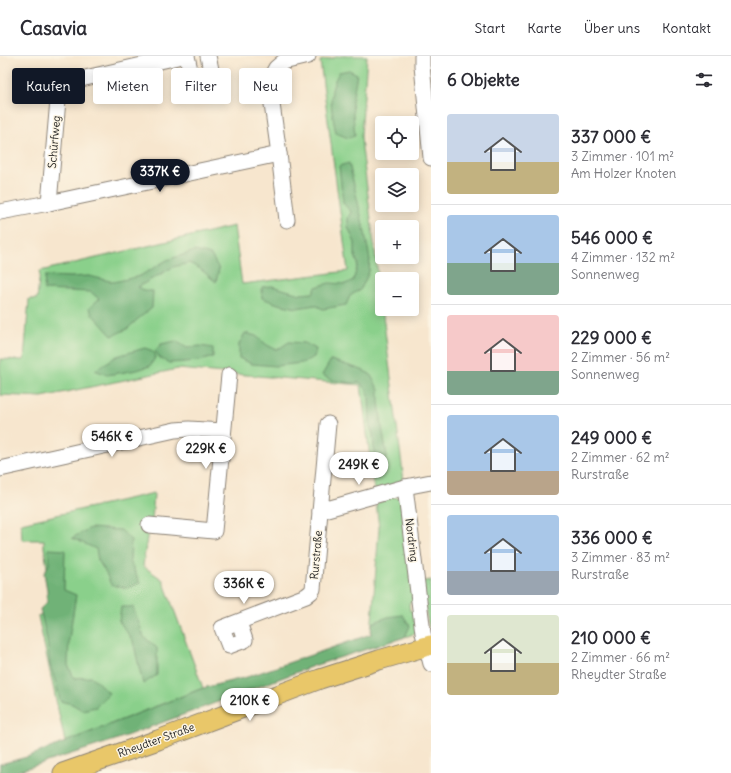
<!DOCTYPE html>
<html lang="de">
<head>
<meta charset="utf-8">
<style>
	:root { --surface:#fff; --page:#f2f2f3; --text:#2b2b33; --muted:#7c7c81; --line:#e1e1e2; --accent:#111827 }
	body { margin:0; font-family:Delius,sans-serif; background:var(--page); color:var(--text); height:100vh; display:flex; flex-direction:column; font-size:15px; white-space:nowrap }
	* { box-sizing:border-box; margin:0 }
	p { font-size:13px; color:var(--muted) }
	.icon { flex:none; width:22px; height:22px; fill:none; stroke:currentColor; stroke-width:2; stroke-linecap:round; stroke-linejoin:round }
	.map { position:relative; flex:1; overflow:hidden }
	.sheet { display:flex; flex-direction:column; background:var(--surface); width:300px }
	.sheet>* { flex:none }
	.hud { position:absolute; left:12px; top:12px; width:359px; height:36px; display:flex; gap:8px }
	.tools { position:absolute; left:375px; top:60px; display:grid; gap:8px }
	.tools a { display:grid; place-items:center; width:44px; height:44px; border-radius:4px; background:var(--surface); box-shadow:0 2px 10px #0003; font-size:20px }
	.price { position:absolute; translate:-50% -34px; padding:0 9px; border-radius:14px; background:#fff; color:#222; font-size:13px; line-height:26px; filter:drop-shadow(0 1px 2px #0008) }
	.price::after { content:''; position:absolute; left:50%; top:24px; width:12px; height:9px; margin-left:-6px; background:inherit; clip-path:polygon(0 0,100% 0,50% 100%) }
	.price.selected { background:var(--accent); color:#fff }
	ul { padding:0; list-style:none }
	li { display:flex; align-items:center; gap:12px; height:100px; padding:0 16px }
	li+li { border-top:1px solid var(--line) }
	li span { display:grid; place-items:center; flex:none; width:112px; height:80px; border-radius:4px; color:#555 }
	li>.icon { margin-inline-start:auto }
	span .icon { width:48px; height:48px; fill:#fffc; stroke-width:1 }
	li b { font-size:17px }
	h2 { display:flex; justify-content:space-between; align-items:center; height:48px; padding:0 16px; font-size:17px }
	.chip { padding:0 14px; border-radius:4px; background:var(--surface); box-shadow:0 2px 10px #0003; font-size:14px; line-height:36px }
	.chip.selected { background:var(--accent); color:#fff }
	header { display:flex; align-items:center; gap:24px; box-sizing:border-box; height:56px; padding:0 20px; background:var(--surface); border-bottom:1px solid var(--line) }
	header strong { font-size:19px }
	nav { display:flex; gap:22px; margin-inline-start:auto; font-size:14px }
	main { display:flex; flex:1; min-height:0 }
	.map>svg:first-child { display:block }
	.green { fill:#8ad08b; stroke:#537654 }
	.forest { fill:#6fb277; stroke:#46674a }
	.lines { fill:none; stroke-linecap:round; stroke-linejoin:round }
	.minor-casing { stroke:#8a8175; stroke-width:17 }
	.major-casing { stroke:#8a8175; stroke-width:21 }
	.minor { stroke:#fff; stroke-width:15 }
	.major { stroke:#e9c769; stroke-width:19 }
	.labels { text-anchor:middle; stroke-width:3; stroke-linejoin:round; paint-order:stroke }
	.street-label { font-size:11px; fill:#1c1c1c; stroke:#fcf5e5 }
</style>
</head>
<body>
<header>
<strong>Casavia</strong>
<nav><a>Start</a><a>Karte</a><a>Über uns</a><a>Kontakt</a></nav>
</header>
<main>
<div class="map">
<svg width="431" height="717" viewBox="0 0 431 717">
	<rect width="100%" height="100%" fill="#fcf5e5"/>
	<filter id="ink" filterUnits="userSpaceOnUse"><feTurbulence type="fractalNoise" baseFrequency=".025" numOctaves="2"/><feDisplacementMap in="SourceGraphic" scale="8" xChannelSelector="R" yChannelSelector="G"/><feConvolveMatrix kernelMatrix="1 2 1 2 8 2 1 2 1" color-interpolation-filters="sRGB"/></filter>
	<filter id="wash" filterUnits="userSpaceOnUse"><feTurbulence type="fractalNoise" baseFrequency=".012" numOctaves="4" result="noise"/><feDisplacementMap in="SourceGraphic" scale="16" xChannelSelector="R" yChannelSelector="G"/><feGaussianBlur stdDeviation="0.9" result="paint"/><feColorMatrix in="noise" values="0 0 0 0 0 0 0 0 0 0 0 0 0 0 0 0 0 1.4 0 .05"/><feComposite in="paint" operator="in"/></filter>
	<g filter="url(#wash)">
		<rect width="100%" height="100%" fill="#f7e6ce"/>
		<g class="green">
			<path d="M341 0H367L361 80 362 92 404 425 374 435 361 329 178 313 42 341 0 339V303L24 304 29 243H37L40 215 234 170 242 228 348 215 320 5Z"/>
			<path d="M154 437 152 466 148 475 143 510 163 524 203 632 65 686 38 560 53 552 44 491V484H22L21 467Z"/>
			<path d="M393 441 400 442 415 546 409 547 410 555H417L419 576 405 581 373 591 371 578 379 472 376 447Z"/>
			<path d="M431 524V580L419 526Z"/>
		</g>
		<g class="forest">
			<path d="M349 14 357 18 352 46 355 80 348 82 336 77C333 61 328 43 334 27 335 23 338 19 339 16Z"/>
			<path d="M349 107 365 177 370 204 369 216 361 233 350 240 346 249 323 253 315 249 297 252 278 248 262 242V231L272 230 300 238 313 237 316 231 329 227 345 228 353 225 358 208 355 200V187L348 171V162L351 156 343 147 339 110Z"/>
			<path d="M195 195 211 199 219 213 216 226 199 212 189 207 173 211 138 231 146 235H153L152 252 138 263 127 273 112 280 92 258 89 252 99 243 91 236 44 234 45 220 71 221 89 220 114 226 140 220 167 204Z"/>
			<path d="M245 277 256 280 267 289 277 294 289 286 305 287 316 293 314 301 302 307 276 310 252 308 239 302V288Z"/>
			<path d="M176 285 187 292 200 290 213 292V301L200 305 169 307 160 302 155 295 161 288Z"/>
			<path d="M145 292 153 295 156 300 150 310 137 314 107 319 95 314 117 300Z"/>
			<path d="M331 304 362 314 370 318 379 334V346L382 371 387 400 381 412H375L373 378 370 371 369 341 367 334 360 326 352 327 331 324 322 319Z"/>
			<path d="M90 472 121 474 131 484 130 505 140 527 128 532 111 529 106 517 98 504 96 493 72 482Z"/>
			<path d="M48 493 65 494 64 534 76 539 69 583 68 609 74 622 92 621 109 637 96 651 82 654 72 648 60 645 57 631 50 609 47 584 40 553 47 546V534L44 517 49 508Z"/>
			<path d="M121 551H133L144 581 157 592V619L143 628 133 585 119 565Z"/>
			<path d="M403 559 410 570 405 581 313 610 234 640 115 684 12 717H0V708L27 701 203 632 247 621 317 597 371 578 372 567 388 561Z"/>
		</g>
	</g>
	<g filter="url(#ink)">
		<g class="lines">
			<defs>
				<g id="minor">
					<path d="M187 0 192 23 212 18 208 0"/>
					<path d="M422 0V10L431 102"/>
					<path d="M279 98 270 34 271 21 276 12 283 6 308 0"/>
					<path d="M49 147 58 44C59 33 60 28 72 25L182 0"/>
					<path d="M0 156 49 147 279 98 287 164"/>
					<path d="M0 413 175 374 189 373 223 375"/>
					<path d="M405 431 423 577 431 608"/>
					<path d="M320 455 405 431 431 426"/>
					<path d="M149 469 214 475 229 319"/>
					<path d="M239 566 245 584 229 590 222 572 306 540 311 536 313 533 328 368"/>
				</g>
				<path id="major" d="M63 717 158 684 320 623 379 604 431 589"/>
			</defs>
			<use href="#minor" class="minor-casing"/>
			<use href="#major" class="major-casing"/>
			<use href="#minor" class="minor"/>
			<use href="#major" class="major"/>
		</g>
	</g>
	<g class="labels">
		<g class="street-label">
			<text transform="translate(54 86) rotate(-85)" y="4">Schürfweg</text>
			<text transform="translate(412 484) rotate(83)" y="4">Nordring</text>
			<text transform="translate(316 499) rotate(-85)" y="4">Rurstraße</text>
			<text transform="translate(156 684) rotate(-20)" y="4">Rheydter Straße</text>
		</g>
	</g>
</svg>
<div class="tools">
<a><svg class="icon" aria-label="locate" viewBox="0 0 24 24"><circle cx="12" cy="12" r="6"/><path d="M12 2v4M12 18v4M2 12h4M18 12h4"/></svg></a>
<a><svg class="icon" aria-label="layers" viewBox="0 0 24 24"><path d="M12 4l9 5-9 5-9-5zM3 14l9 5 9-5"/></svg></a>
<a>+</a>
<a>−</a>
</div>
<b class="price selected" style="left:160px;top:137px">337K €</b>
<b class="price" style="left:112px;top:402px">546K €</b>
<b class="price" style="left:206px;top:414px">229K €</b>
<b class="price" style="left:359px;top:430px">249K €</b>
<b class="price" style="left:244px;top:549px">336K €</b>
<b class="price" style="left:250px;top:666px">210K €</b>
<div class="hud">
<a class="chip selected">Kaufen</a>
<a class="chip">Mieten</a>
<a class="chip">Filter</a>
<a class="chip">Neu</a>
</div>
</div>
<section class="sheet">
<h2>6 Objekte<svg class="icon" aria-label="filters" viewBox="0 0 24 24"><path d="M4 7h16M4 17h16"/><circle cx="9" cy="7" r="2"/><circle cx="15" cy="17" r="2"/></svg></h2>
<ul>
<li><span style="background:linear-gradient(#c9d6e8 60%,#c2b280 0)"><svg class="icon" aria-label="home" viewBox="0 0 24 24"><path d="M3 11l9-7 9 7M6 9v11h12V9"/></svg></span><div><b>337 000 €</b><p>3 Zimmer · 101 m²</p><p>Am Holzer Knoten</p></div></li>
<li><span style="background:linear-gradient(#a9c7e8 60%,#7fa58c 0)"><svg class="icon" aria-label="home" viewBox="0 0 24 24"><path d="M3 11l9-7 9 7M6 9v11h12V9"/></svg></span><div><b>546 000 €</b><p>4 Zimmer · 132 m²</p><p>Sonnenweg</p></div></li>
<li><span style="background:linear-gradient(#f6c9c9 70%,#7fa58c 0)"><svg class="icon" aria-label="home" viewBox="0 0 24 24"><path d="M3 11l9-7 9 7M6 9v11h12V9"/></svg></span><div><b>229 000 €</b><p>2 Zimmer · 56 m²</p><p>Sonnenweg</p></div></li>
<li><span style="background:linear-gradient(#a9c7e8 70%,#b9a48a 0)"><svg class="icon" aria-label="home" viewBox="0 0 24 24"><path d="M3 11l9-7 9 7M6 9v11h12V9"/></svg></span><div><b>249 000 €</b><p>2 Zimmer · 62 m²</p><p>Rurstraße</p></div></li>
<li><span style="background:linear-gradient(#a9c7e8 70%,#9aa5b1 0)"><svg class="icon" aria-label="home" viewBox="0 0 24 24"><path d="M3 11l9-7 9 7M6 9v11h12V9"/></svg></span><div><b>336 000 €</b><p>3 Zimmer · 83 m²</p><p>Rurstraße</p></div></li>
<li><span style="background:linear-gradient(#dfe7d0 60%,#c2b280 0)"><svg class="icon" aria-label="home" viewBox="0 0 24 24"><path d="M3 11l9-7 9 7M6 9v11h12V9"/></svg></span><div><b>210 000 €</b><p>2 Zimmer · 66 m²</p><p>Rheydter Straße</p></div></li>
</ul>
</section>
</main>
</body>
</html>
